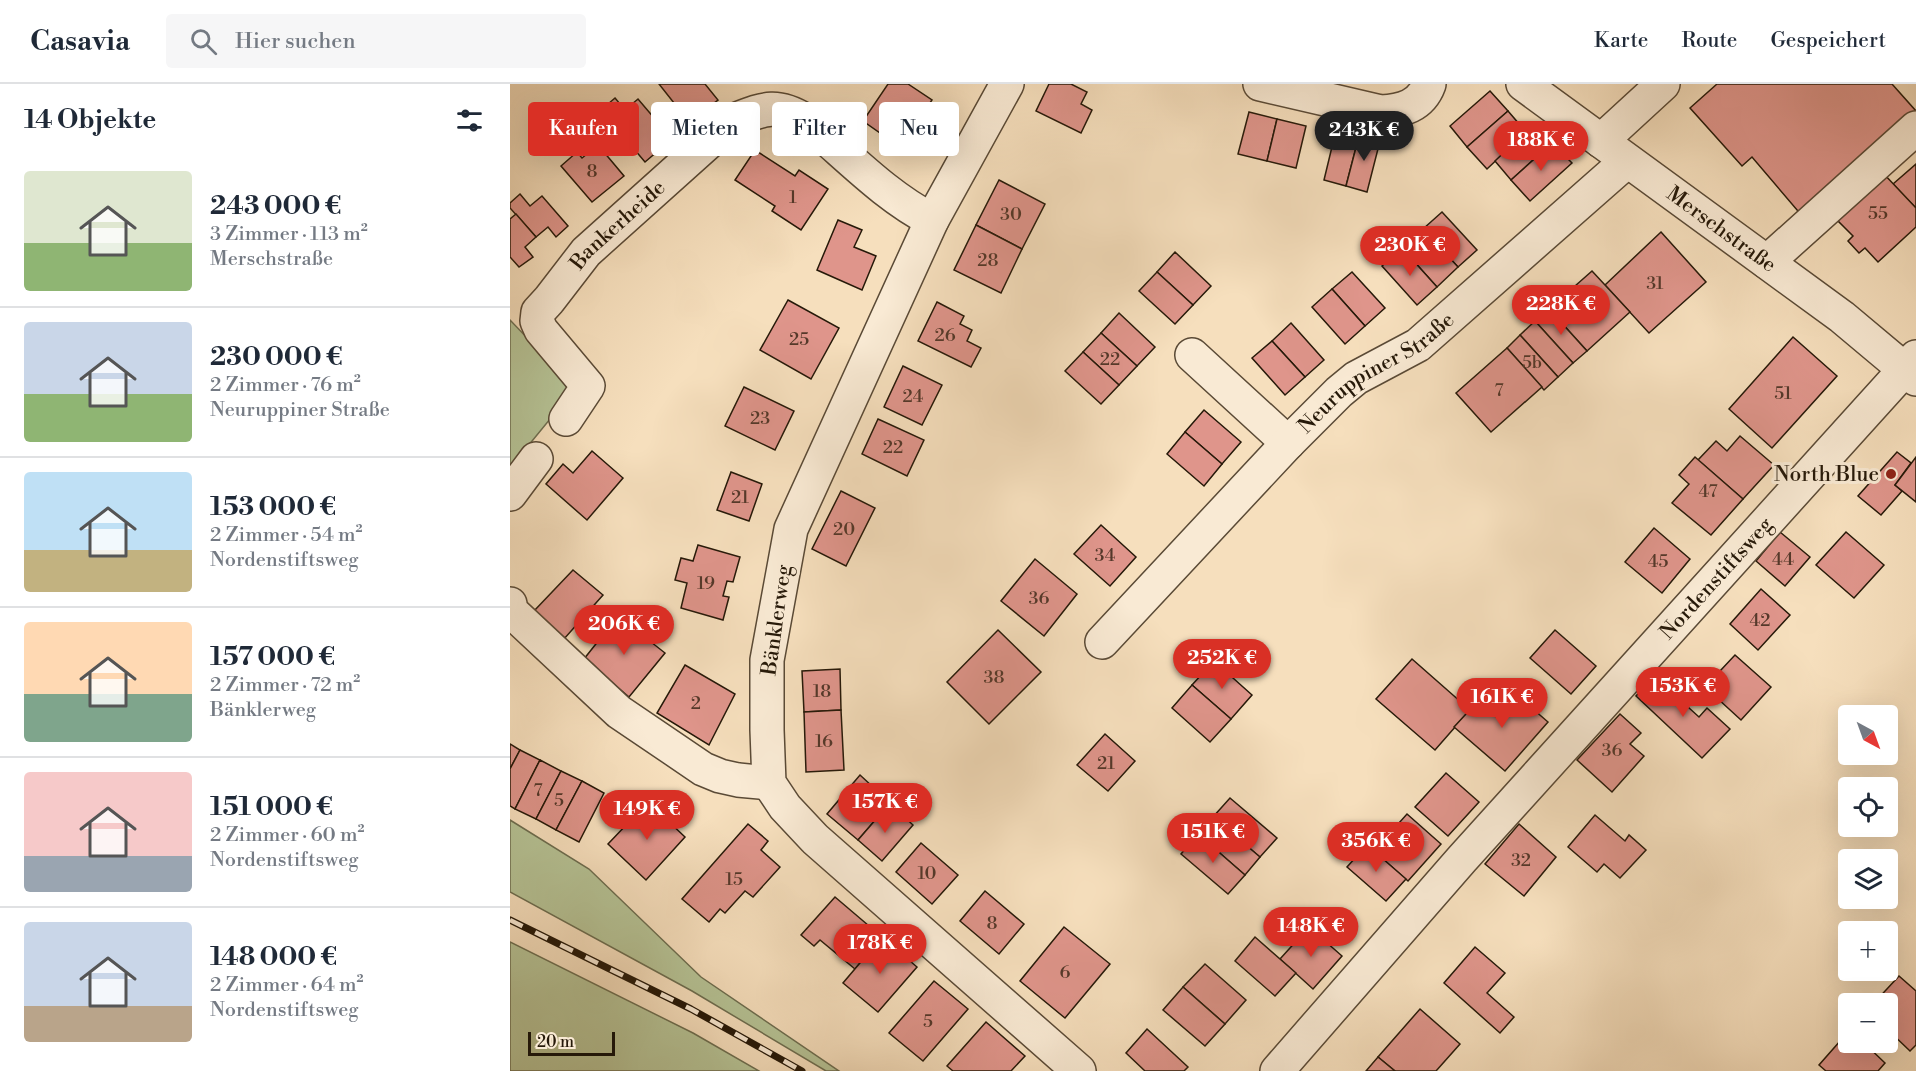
<!DOCTYPE html>
<html lang="de">
<head>
<meta charset="utf-8">
<style>
	:root { --surface:#fff; --page:#f6f6f7; --text:#1f2937; --muted:#747a83; --line:#e0e1e3; --accent:#d93025 }
	body { margin:0; font-family:"Libre Bodoni",serif; background:var(--page); color:var(--text); height:100vh; display:flex; flex-direction:column; font-size:22px; white-space:nowrap }
	* { box-sizing:border-box; margin:0 }
	p { font-size:20px; color:var(--muted) }
	.icon { flex:none; width:33px; height:33px; fill:none; stroke:currentColor; stroke-width:2; stroke-linecap:round; stroke-linejoin:round }
	.map { position:relative; flex:1; overflow:hidden }
	.panel { display:flex; flex-direction:column; background:var(--surface); width:510px }
	.panel>* { flex:none }
	.banner { position:absolute; left:18px; top:18px; width:570px; height:54px; display:flex; gap:12px }
	.needle { width:39px; rotate:139deg }
	.controls { position:absolute; left:1328px; top:621px; display:grid; gap:12px }
	.controls a { display:grid; place-items:center; width:60px; height:60px; border-radius:6px; background:var(--surface); box-shadow:0 6px 24px #0002; font-size:30px }
	.scale { position:absolute; left:18px; bottom:15px; width:87px; box-sizing:border-box; padding-left:6px; border:3px solid #261909; border-top:0; font-size:16px; line-height:21px; white-space:nowrap; color:#261909; -webkit-text-stroke:4px #f9ead4; paint-order:stroke }
	.price { position:absolute; translate:-50% -51px; padding:0 14px; border-radius:21px; background:var(--accent); color:#fff; font-size:20px; line-height:39px; filter:drop-shadow(0 2px 3px #0008) }
	.price::after { content:''; position:absolute; left:50%; top:36px; width:18px; height:14px; margin-left:-9px; background:inherit; clip-path:polygon(0 0,100% 0,50% 100%) }
	.price.on { background:#222; color:#fff }
	ul { padding:0; list-style:none }
	li { display:flex; align-items:center; gap:18px; height:150px; padding:0 24px }
	li+li { border-top:2px solid var(--line) }
	li span { display:grid; place-items:center; flex:none; width:168px; height:120px; border-radius:6px; color:#555 }
	li>.icon { margin-inline-start:auto }
	span .icon { width:72px; height:72px; fill:#fffc; stroke-width:1 }
	li b { font-size:26px }
	h2 { display:flex; justify-content:space-between; align-items:center; height:72px; padding:0 24px; font-size:26px }
	.chip { padding:0 21px; border-radius:6px; background:var(--surface); box-shadow:0 6px 24px #0002; font-size:21px; line-height:54px }
	.chip.on { background:var(--accent); color:#fff }
	header { display:flex; align-items:center; gap:36px; box-sizing:border-box; height:84px; padding:0 30px; background:var(--surface); border-bottom:2px solid var(--line) }
	header strong { font-size:28px }
	nav { display:flex; gap:33px; margin-inline-start:auto; font-size:21px }
	.search { width:420px; height:54px; background:var(--page); display:flex; align-items:center; gap:15px; box-sizing:border-box; padding:0 21px; border-radius:6px; color:var(--muted); font-size:22px }
	main { display:flex; flex:1; min-height:0 }
	.map>svg:first-child { display:block }
	.green { fill:#b6c396; stroke:#6e6e50; stroke-width:1.5 }
	.building { fill:#df958b; stroke:#261909; stroke-width:1.5 }
	.lines { fill:none; stroke-linecap:round; stroke-linejoin:round }
	.minor-casing { stroke:#5a4a36; stroke-width:36 }
	.minor { stroke:#f9ead4; stroke-width:33 }
	.rail-casing { stroke:#261909; stroke-width:7 }
	.rail { stroke:#f9ead4; stroke-width:4.5; stroke-dasharray:14; stroke-linecap:butt }
	.poi-dot { fill:#8f2418; stroke:#f9ead4; stroke-width:2 }
	.labels { text-anchor:middle; stroke-width:6; stroke-linejoin:round; paint-order:stroke }
	.number-label { font-size:18px; fill:#54382a }
	.street-label { font-size:21px; fill:#261909; stroke:#f9ead4 }
	.poi-label { font-size:21px; fill:#261909; stroke:#f9ead4; text-anchor:end }
</style>
</head>
<body>
<header>
<strong>Casavia</strong>
<div class="search"><svg class="icon" aria-label="search" viewBox="0 0 24 24"><circle cx="10" cy="10" r="6"/><path d="M15 15l6 6"/></svg>Hier suchen</div>
<nav><a>Karte</a><a>Route</a><a>Gespeichert</a></nav>
</header>
<main>
<section class="panel">
<h2>14 Objekte<svg class="icon" aria-label="filters" viewBox="0 0 24 24"><path d="M4 7h16M4 17h16"/><circle cx="9" cy="7" r="2"/><circle cx="15" cy="17" r="2"/></svg></h2>
<ul>
<li><span style="background:linear-gradient(#dfe7d0 60%,#8fb573 0)"><svg class="icon" aria-label="home" viewBox="0 0 24 24"><path d="M3 11l9-7 9 7M6 9v11h12V9"/></svg></span><div><b>243 000 €</b><p>3 Zimmer · 113 m²</p><p>Merschstraße</p></div></li>
<li><span style="background:linear-gradient(#c9d6e8 60%,#8fb573 0)"><svg class="icon" aria-label="home" viewBox="0 0 24 24"><path d="M3 11l9-7 9 7M6 9v11h12V9"/></svg></span><div><b>230 000 €</b><p>2 Zimmer · 76 m²</p><p>Neuruppiner Straße</p></div></li>
<li><span style="background:linear-gradient(#bfe0f5 65%,#c2b280 0)"><svg class="icon" aria-label="home" viewBox="0 0 24 24"><path d="M3 11l9-7 9 7M6 9v11h12V9"/></svg></span><div><b>153 000 €</b><p>2 Zimmer · 54 m²</p><p>Nordenstiftsweg</p></div></li>
<li><span style="background:linear-gradient(#ffd9b3 60%,#7fa58c 0)"><svg class="icon" aria-label="home" viewBox="0 0 24 24"><path d="M3 11l9-7 9 7M6 9v11h12V9"/></svg></span><div><b>157 000 €</b><p>2 Zimmer · 72 m²</p><p>Bänklerweg</p></div></li>
<li><span style="background:linear-gradient(#f6c9c9 70%,#9aa5b1 0)"><svg class="icon" aria-label="home" viewBox="0 0 24 24"><path d="M3 11l9-7 9 7M6 9v11h12V9"/></svg></span><div><b>151 000 €</b><p>2 Zimmer · 60 m²</p><p>Nordenstiftsweg</p></div></li>
<li><span style="background:linear-gradient(#c9d6e8 70%,#b9a48a 0)"><svg class="icon" aria-label="home" viewBox="0 0 24 24"><path d="M3 11l9-7 9 7M6 9v11h12V9"/></svg></span><div><b>148 000 €</b><p>2 Zimmer · 64 m²</p><p>Nordenstiftsweg</p></div></li>
</ul>
</section>
<div class="map">
<svg width="1406" height="987" viewBox="0 0 1406 987">
	<rect width="100%" height="100%" fill="#f6dfbd"/>
	<filter id="stains"><feTurbulence type="fractalNoise" baseFrequency=".00333" numOctaves="4"/><feColorMatrix values="0 0 0 0 .2 0 0 0 0 .09 0 0 0 0 .02 0 0 0 .5 -.17"/></filter>
	<radialGradient id="worn" r=".72"><stop offset=".6" stop-color="#630" stop-opacity="0"/><stop offset="1" stop-color="#630" stop-opacity=".3"/></radialGradient>
	<g class="green">
		<path d="M0 236 60 299 54 318 0 384Z"/>
		<path d="M0 736 79 785 191 893 329 987H316L182 907 0 808Z"/>
		<path d="M0 858 183 949 249 987H0Z"/>
	</g>
	<g class="building">
		<path d="M149 0H195L208 16 179 38Z"/>
		<path d="M378 0H398L422 16 390 63 353 37Z"/>
		<path d="M539 0H561L577 8 571 20 582 26 571 49 526 27Z"/>
		<path d="M1207 0H1382L1406 27V32L1293 133 1242 73 1232 82 1180 24Z"/>
		<path d="M980 7 998 27 957 63 940 42Z"/>
		<path d="M105 14 115 26 128 15 162 55 135 78 91 26Z"/>
		<path d="M998 27 1016 48 977 85 957 63Z"/>
		<path d="M739 28 767 35 757 77 728 70Z"/>
		<path d="M767 35 796 42 786 84 757 77Z"/>
		<path d="M1024 40 1042 59 1001 96 985 77Z"/>
		<path d="M827 42 850 48 836 102 814 96Z"/>
		<path d="M850 48 871 53 857 108 836 102Z"/>
		<path d="M1042 59 1062 79 1020 117 1001 96Z"/>
		<path d="M88 61 114 92 82 118 51 82 67 68 72 74Z"/>
		<path d="M245 66 285 92 289 86 318 105 291 146 262 127 265 122 225 96Z"/>
		<path d="M1406 80V124L1383 100Z"/>
		<path d="M1373 89 1406 124V143L1368 178 1355 164 1349 169 1338 157 1343 152 1325 134Z"/>
		<path d="M489 96 535 120 512 165 466 141Z"/>
		<path d="M10 110 20 122 32 112 58 142 46 153 38 143 26 153 0 124V119Z"/>
		<path d="M932 128 967 166 948 183 913 145Z"/>
		<path d="M6 130 26 153 15 163 23 173 9 183 0 173V135Z"/>
		<path d="M328 136 352 146 344 163 366 172 352 206 307 186Z"/>
		<path d="M466 141 512 165 491 209 444 186Z"/>
		<path d="M913 145 948 183 927 203 892 164Z"/>
		<path d="M1151 148 1196 198 1139 249 1095 201Z"/>
		<path d="M892 164 927 203 907 221 872 182Z"/>
		<path d="M665 168 701 202 683 221 647 188Z"/>
		<path d="M1082 187 1120 228 1077 267 1039 225Z"/>
		<path d="M647 188 683 221 665 240 629 207Z"/>
		<path d="M842 188 875 224 855 242 822 205Z"/>
		<path d="M822 205 855 242 835 260 802 223Z"/>
		<path d="M278 216 329 244 301 295 250 266Z"/>
		<path d="M427 218 454 232 450 240 462 246 457 257 471 264 461 283 408 257Z"/>
		<path d="M1039 225 1077 267 1063 279 1025 237Z"/>
		<path d="M609 229 645 263 627 282 591 249Z"/>
		<path d="M1025 237 1063 279 1048 293 1010 251Z"/>
		<path d="M781 239 814 276 795 293 762 257Z"/>
		<path d="M591 249 627 282 609 301 573 268Z"/>
		<path d="M1010 251 1048 293 1034 306 997 264Z"/>
		<path d="M1283 253 1327 292 1262 364 1219 325Z"/>
		<path d="M762 257 795 293 775 311 742 274Z"/>
		<path d="M997 264 1032 303 981 348 946 309Z"/>
		<path d="M573 268 609 301 591 320 555 287Z"/>
		<path d="M393 282 432 301 412 341 374 323Z"/>
		<path d="M234 303 284 327 265 366 215 342Z"/>
		<path d="M694 326 731 358 712 380 675 348Z"/>
		<path d="M368 335 414 356 397 392 352 370Z"/>
		<path d="M675 348 712 380 694 402 657 370Z"/>
		<path d="M1230 352 1264 381 1233 415 1188 376 1206 357 1217 367Z"/>
		<path d="M82 367 113 394 77 436 36 400 53 380 63 389Z"/>
		<path d="M1387 368 1401 379 1385 401 1392 407 1371 431 1348 412Z"/>
		<path d="M1185 373 1233 415 1201 451 1162 419 1179 400 1169 391Z"/>
		<path d="M1406 373V418L1385 401Z"/>
		<path d="M221 388 252 400 239 437 207 426Z"/>
		<path d="M331 407 365 424 336 482 302 465Z"/>
		<path d="M591 441 626 473 600 502 564 470Z"/>
		<path d="M1144 444 1180 475 1152 509 1115 478Z"/>
		<path d="M1270 448 1300 473 1275 502 1246 477Z"/>
		<path d="M1336 448 1374 481 1344 514 1306 481Z"/>
		<path d="M188 461 230 473 223 498 217 497 213 512 219 513 213 536 171 524 177 499 165 496 171 474 183 477Z"/>
		<path d="M525 475 567 510 534 552 491 517Z"/>
		<path d="M63 486 93 511 54 555 24 527Z"/>
		<path d="M1251 505 1280 531 1248 566 1220 540Z"/>
		<path d="M108 532 155 569 119 613 74 575Z"/>
		<path d="M488 546 531 588 479 640 437 598Z"/>
		<path d="M1045 546 1086 582 1061 610 1020 574Z"/>
		<path d="M1225 571 1261 603 1231 636 1195 603Z"/>
		<path d="M902 575 960 626 925 666 866 615Z"/>
		<path d="M704 577 742 611 721 635 682 601Z"/>
		<path d="M175 581 225 610 199 661 147 629Z"/>
		<path d="M330 585 331 626 294 628 292 587Z"/>
		<path d="M1144 592 1189 633 1197 624 1220 645 1192 674 1126 612Z"/>
		<path d="M682 601 721 635 700 658 662 624Z"/>
		<path d="M1000 605 1038 638 995 687 944 643 968 617 987 634 998 622 991 616Z"/>
		<path d="M331 626 334 686 296 688 294 628Z"/>
		<path d="M1110 630 1131 649 1120 660 1134 672 1102 708 1067 676Z"/>
		<path d="M595 650 625 677 598 707 567 681Z"/>
		<path d="M0 660 10 666 0 685Z"/>
		<path d="M10 666 30 676 5 725 0 722V685Z"/>
		<path d="M30 676 51 687 26 735 5 725Z"/>
		<path d="M51 687 72 697 46 746 26 735Z"/>
		<path d="M936 689 969 718 938 752 905 723Z"/>
		<path d="M350 691 363 703 357 711 374 726 348 756 317 730Z"/>
		<path d="M72 697 94 709 69 758 46 746Z"/>
		<path d="M720 714 767 754 750 773 703 733Z"/>
		<path d="M138 718 175 753 136 796 98 760Z"/>
		<path d="M374 726 382 732 387 726 403 741 372 777 348 756Z"/>
		<path d="M897 730 931 760 898 797 864 767Z"/>
		<path d="M1085 731 1115 757 1119 751 1136 766 1110 794 1094 780 1087 788 1058 763Z"/>
		<path d="M703 733 750 773 735 791 688 750Z"/>
		<path d="M238 740 258 757 251 766 270 783 243 813 235 807 215 829 210 825 199 838 172 815Z"/>
		<path d="M1009 740 1046 773 1014 812 975 780Z"/>
		<path d="M688 750 735 791 718 810 671 770Z"/>
		<path d="M411 759 448 791 422 820 386 788Z"/>
		<path d="M857 761 896 795 876 817 837 783Z"/>
		<path d="M475 807 514 840 489 870 450 837Z"/>
		<path d="M325 813 372 853 345 885 310 856 304 862 291 851Z"/>
		<path d="M554 843 600 880 555 934 510 897Z"/>
		<path d="M799 843 832 872 803 905 770 875Z"/>
		<path d="M372 853 407 883 368 928 333 899Z"/>
		<path d="M745 853 786 889 765 912 725 877Z"/>
		<path d="M965 863 995 889 977 909 1004 933 990 949 934 899Z"/>
		<path d="M695 880 736 916 715 940 673 903Z"/>
		<path d="M1389 892 1406 907V961L1400 967 1377 945V920H1363Z"/>
		<path d="M424 897 458 925 413 977 379 949Z"/>
		<path d="M673 903 715 940 695 962 653 926Z"/>
		<path d="M910 925 950 960 926 987H885L868 973Z"/>
		<path d="M476 938 515 972 501 987H443L437 982Z"/>
		<path d="M637 945 678 983 674 987H635L616 969Z"/>
		<path d="M1338 948V958H1353L1375 979 1368 987H1316L1309 981Z"/>
		<path d="M868 973 885 987H856Z"/>
	</g>
	<g class="lines">
		<defs>
			<g id="minor">
				<path d="M497 0 422 136 281 445 257 576V646L259 699 275 723 305 755 569 987"/>
				<path d="M750 0 871 28C892 27 911 22 919 0"/>
				<path id="s1" d="M1013 0 1332 233 1406 295"/>
				<path d="M1091 57 1153 0"/>
				<path d="M1257 178 1406 44"/>
				<path d="M682 271 778 359"/>
				<path id="s2" d="M56 335 78 302 31 246 27 237 28 228 39 216 76 168 222 37C253 25 266 18 296 37 337 71 375 112 422 136"/>
				<path d="M0 410 26 375"/>
				<path d="M0 520 1 527 109 628 193 685 210 692 228 696 259 699"/>
				<path id="s3" d="M592 558 778 359 829 308 846 294 908 261 1117 77"/>
				<path id="s4" d="M767 987 952 775 1406 273"/>
			</g>
		</defs>
		<use href="#minor" class="minor-casing"/>
		<use href="#minor" class="minor"/>
		<defs>
			<path id="rail" d="M0 836 181 925 292 987"/>
		</defs>
		<use href="#rail" class="rail-casing"/>
		<use href="#rail" class="rail"/>
	</g>
	<circle class="poi-dot" cx="1381" cy="390" r="6"/>
	<g class="labels">
		<g class="number-label">
			<text x="82" y="93">8</text>
			<text x="283" y="119">1</text>
			<text x="1368" y="135">55</text>
			<text x="501" y="136">30</text>
			<text x="478" y="182">28</text>
			<text x="1145" y="205">31</text>
			<text x="435" y="257">26</text>
			<text x="289" y="261">25</text>
			<text x="600" y="281">22</text>
			<text x="1022" y="284">5b</text>
			<text x="989" y="312">7</text>
			<text x="1273" y="315">51</text>
			<text x="403" y="318">24</text>
			<text x="250" y="340">23</text>
			<text x="383" y="369">22</text>
			<text x="1198" y="413">47</text>
			<text x="230" y="419">21</text>
			<text x="334" y="451">20</text>
			<text x="595" y="477">34</text>
			<text x="1273" y="481">44</text>
			<text x="1148" y="483">45</text>
			<text x="196" y="505">19</text>
			<text x="529" y="520">36</text>
			<text x="1250" y="542">42</text>
			<text x="484" y="599">38</text>
			<text x="312" y="613">18</text>
			<text x="186" y="625">2</text>
			<text x="314" y="663">16</text>
			<text x="1102" y="672">36</text>
			<text x="596" y="685">21</text>
			<text x="28" y="712">7</text>
			<text x="49" y="722">5</text>
			<text x="1011" y="782">32</text>
			<text x="417" y="795">10</text>
			<text x="224" y="801">15</text>
			<text x="482" y="845">8</text>
			<text x="555" y="894">6</text>
			<text x="418" y="943">5</text>
		</g>
		<g class="street-label">
			<text dy="7" stroke="none"><textPath href="#s2" startOffset="250">Bankerheide</textPath></text>
			<text dy="7" stroke="none"><textPath href="#s1" startOffset="246">Merschstraße</textPath></text>
			<text dy="7" stroke="none"><textPath href="#s3" startOffset="386">Neuruppiner Straße</textPath></text>
			<text dy="7" stroke="none"><textPath href="#s4" startOffset="660">Nordenstiftsweg</textPath></text>
			<text transform="translate(266 536) rotate(-82)" y="7">Bänklerweg</text>
		</g>
		<g class="poi-label">
			<text x="1369" y="397">North Blue</text>
		</g>
	</g>
	<rect width="100%" height="100%" filter="url(#stains)"/>
	<rect width="100%" height="100%" fill="url(#worn)"/>
</svg>
<div class="controls">
<a><svg class="needle" viewBox="-14 -14 28 28"><path d="M0-13l5 13h-10z" fill="#e53935"/><path d="M0 13l5-13h-10z" fill="#747a83"/></svg></a>
<a><svg class="icon" aria-label="locate" viewBox="0 0 24 24"><circle cx="12" cy="12" r="6"/><path d="M12 2v4M12 18v4M2 12h4M18 12h4"/></svg></a>
<a><svg class="icon" aria-label="layers" viewBox="0 0 24 24"><path d="M12 4l9 5-9 5-9-5zM3 14l9 5 9-5"/></svg></a>
<a>+</a>
<a>−</a>
</div>
<div class="scale">20 m</div>
<b class="price on" style="left:854px;top:78px">243K €</b>
<b class="price" style="left:1031px;top:88px">188K €</b>
<b class="price" style="left:900px;top:193px">230K €</b>
<b class="price" style="left:1051px;top:252px">228K €</b>
<b class="price" style="left:114px;top:572px">206K €</b>
<b class="price" style="left:712px;top:606px">252K €</b>
<b class="price" style="left:1173px;top:634px">153K €</b>
<b class="price" style="left:992px;top:645px">161K €</b>
<b class="price" style="left:375px;top:750px">157K €</b>
<b class="price" style="left:137px;top:757px">149K €</b>
<b class="price" style="left:703px;top:780px">151K €</b>
<b class="price" style="left:866px;top:789px">356K €</b>
<b class="price" style="left:801px;top:874px">148K €</b>
<b class="price" style="left:370px;top:891px">178K €</b>
<div class="banner">
<a class="chip on">Kaufen</a>
<a class="chip">Mieten</a>
<a class="chip">Filter</a>
<a class="chip">Neu</a>
</div>
</div>
</main>
</body>
</html>
